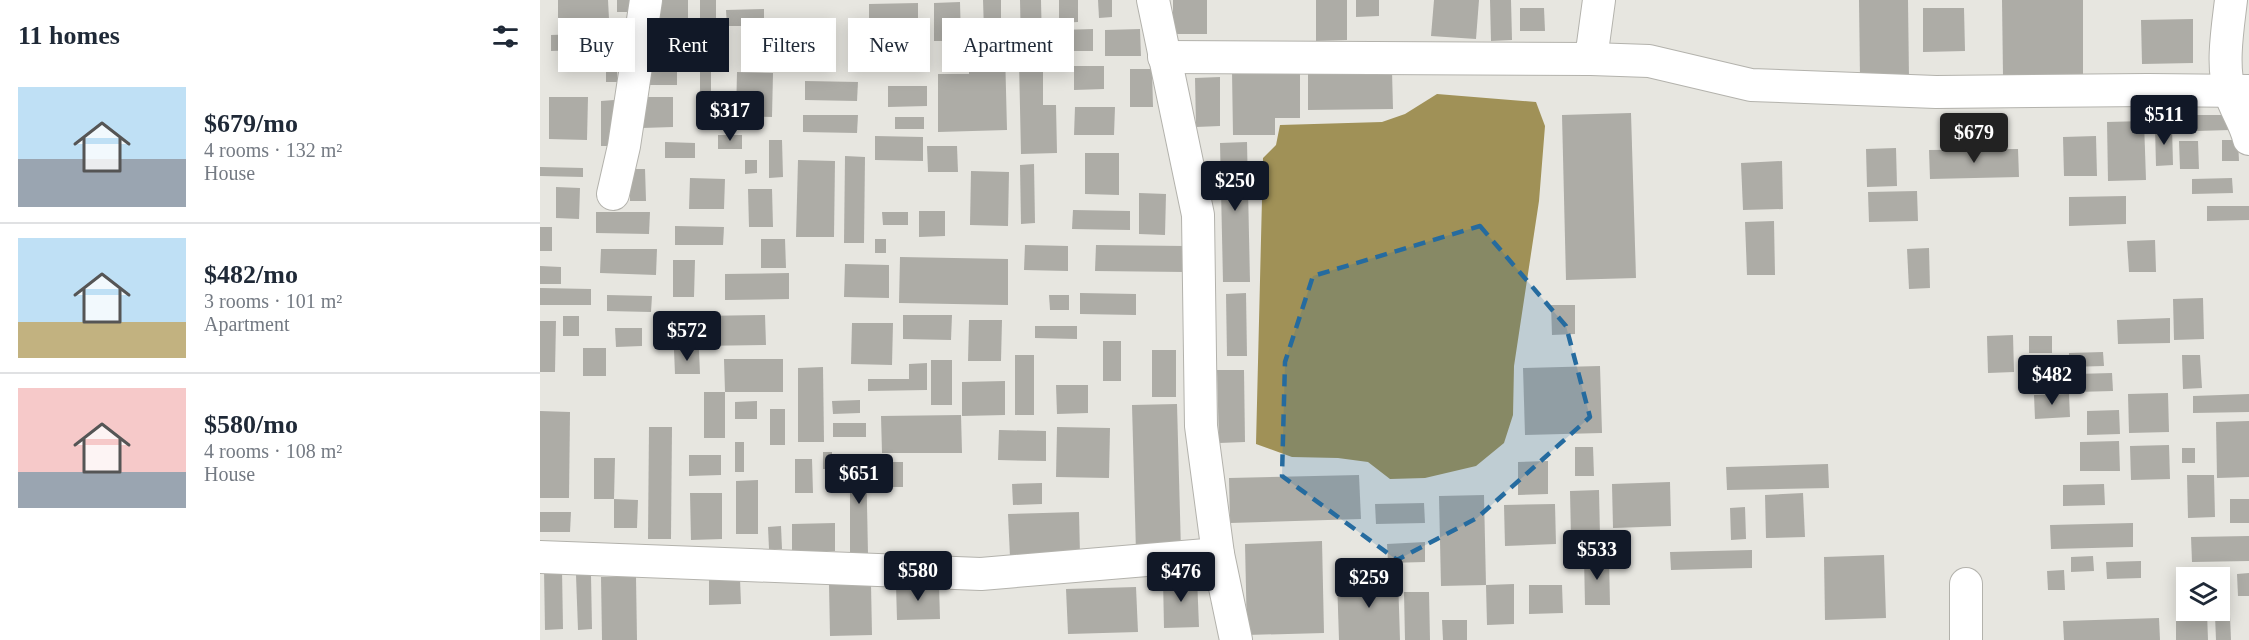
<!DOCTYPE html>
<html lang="en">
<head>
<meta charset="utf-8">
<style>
	:root { --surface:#fff; --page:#f2f2f3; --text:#1f2937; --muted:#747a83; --line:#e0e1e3; --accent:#111827 }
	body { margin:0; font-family:Georgia,serif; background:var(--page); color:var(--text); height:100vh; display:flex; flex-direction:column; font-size:22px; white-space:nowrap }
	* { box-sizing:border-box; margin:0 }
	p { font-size:20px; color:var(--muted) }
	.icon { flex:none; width:33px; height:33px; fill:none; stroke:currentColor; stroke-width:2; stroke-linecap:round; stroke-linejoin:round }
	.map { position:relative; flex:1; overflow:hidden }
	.side { display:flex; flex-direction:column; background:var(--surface); width:540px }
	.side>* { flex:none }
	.guide { position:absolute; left:18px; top:18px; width:570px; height:54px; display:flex; gap:12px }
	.fabs { position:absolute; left:1636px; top:567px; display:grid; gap:12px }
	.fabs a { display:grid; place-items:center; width:54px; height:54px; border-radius:0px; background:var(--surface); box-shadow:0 3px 15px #0003; font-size:30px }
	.price { position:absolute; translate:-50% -51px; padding:0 14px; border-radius:6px; background:var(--accent); color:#fff; font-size:20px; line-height:39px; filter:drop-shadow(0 2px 3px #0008) }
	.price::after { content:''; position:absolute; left:50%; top:36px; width:18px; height:14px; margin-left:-9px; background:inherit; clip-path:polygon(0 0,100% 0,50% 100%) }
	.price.on { background:#222; color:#fff }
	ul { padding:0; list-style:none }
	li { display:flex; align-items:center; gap:18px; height:150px; padding:0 18px }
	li+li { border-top:2px solid var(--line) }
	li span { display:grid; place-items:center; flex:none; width:168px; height:120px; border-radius:0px; color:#555 }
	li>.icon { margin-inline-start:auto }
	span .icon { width:72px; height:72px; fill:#fffc; stroke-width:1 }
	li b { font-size:26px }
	h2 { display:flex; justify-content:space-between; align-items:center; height:72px; padding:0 18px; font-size:26px }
	.pill { padding:0 21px; border-radius:0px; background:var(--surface); box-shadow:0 3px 15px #0003; font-size:21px; line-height:54px }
	.pill.on { background:var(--accent); color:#fff }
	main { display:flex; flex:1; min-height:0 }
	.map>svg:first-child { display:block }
	.water { fill:#a09157 }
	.building { fill:#adaca6 }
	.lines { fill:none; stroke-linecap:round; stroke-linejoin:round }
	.street-casing { stroke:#b3b2ac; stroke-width:34 }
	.street { stroke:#fff; stroke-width:32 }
	.marked { fill:#256b9f; fill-opacity:0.2; stroke:#256b9f; stroke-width:4.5; stroke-dasharray:12 8; stroke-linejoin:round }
</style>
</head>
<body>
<main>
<section class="side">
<h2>11 homes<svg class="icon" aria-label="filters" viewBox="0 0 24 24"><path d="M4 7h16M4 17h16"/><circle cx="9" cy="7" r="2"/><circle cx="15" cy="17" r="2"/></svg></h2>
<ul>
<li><span style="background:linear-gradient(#bfe0f5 60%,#9aa5b1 0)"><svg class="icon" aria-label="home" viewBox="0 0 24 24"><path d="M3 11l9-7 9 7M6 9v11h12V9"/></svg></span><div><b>$679/mo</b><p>4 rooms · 132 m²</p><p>House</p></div></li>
<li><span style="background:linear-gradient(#bfe0f5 70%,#c2b280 0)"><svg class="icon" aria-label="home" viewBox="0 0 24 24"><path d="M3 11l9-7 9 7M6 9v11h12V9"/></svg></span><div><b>$482/mo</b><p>3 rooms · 101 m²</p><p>Apartment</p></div></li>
<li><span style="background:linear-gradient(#f6c9c9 70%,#9aa5b1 0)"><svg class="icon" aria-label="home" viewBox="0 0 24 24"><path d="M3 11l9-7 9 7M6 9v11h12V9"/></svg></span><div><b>$580/mo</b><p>4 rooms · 108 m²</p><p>House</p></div></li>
</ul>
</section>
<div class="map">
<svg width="1709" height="640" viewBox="0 0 1709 640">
	<rect width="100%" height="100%" fill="#e7e6e0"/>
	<path class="water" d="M897 94 996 102 1005 126 999 201 974 366 973 415 964 443 936 466 885 478 850 479 828 462 798 458 752 457 716 444 723 158 736 145 740 125 842 122 865 114Z"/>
	<g class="building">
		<path d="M18 0H68L69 19 18 20Z"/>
		<rect x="77" y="0" width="16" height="12"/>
		<path d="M116 0H148V22H117Z"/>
		<rect x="160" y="0" width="16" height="23"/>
		<path d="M443 0H461V32H444Z"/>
		<path d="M480 0H501L502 46 481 47Z"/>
		<path d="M519 0H538V22L519 23Z"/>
		<path d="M558 0H572V17L559 18Z"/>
		<rect x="633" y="0" width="34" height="34"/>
		<path d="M776 0H807V40L776 41Z"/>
		<path d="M816 0H839V16L816 17Z"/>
		<path d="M894 0H939L936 39 891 36Z"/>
		<path d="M950 0H971L972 40 951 41Z"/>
		<path d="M1319 0H1368L1369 79H1320Z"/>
		<path d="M1462 0H1543V75L1463 76Z"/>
		<path d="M420 2 421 41H394V3Z"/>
		<path d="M378 3V20L329 21V4Z"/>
		<path d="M980 8H1004L1005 31H980Z"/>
		<path d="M1383 8H1424L1425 51 1383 52Z"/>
		<path d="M224 9V26H187L186 10Z"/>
		<path d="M1653 19V63L1602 64 1601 20Z"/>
		<path d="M90 27V56H56V28Z"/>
		<path d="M553 29V51H521L520 30Z"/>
		<path d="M600 29 601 56H565V30Z"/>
		<path d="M41 34V50L11 51V35Z"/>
		<rect x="160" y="42" width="11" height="58"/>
		<path d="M137 44V85H105V45Z"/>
		<path d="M429 51H465L467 130 398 132V74H429Z"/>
		<path d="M503 61V105H516L517 153 481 154 479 62Z"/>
		<rect x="66" y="63" width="11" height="19"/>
		<path d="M534 66H564V89L534 90Z"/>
		<path d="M590 69H612L613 107H590Z"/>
		<path d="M760 70V118H735V135H693L692 71Z"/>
		<path d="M852 71 853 109 768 110V72Z"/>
		<path d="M197 72 233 73 232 117 196 116Z"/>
		<path d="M680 77V126L656 127 655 78Z"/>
		<path d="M265 81 318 82 317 101 265 100Z"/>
		<path d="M348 86H387V106L348 107Z"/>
		<path d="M9 97H48L47 140 9 139Z"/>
		<path d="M102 97H133V127L102 128Z"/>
		<path d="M74 100V146H61V101Z"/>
		<path d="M535 107H575L574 135H534Z"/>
		<path d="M1091 113 1096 278 1026 280 1022 115Z"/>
		<path d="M263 115H318L317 133 263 132Z"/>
		<path d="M1657 115H1690V130L1657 131Z"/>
		<rect x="355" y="117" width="29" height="12"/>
		<path d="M1604 121 1606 180 1568 181 1567 122Z"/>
		<path d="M1615 127H1632L1633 165 1616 166Z"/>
		<rect x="178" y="135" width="24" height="14"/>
		<path d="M335 136 383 137V161L335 160Z"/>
		<path d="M1556 136 1557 176H1524L1523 137Z"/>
		<path d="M229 140H242L243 177 229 178Z"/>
		<path d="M1682 140H1698L1699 161H1682Z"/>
		<path d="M1639 141H1658L1659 169H1640Z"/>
		<path d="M125 142 155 143V158H125Z"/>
		<path d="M707 142 710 282H683L680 143Z"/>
		<path d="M387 146H417L418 172H388Z"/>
		<path d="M1356 148 1357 186 1327 187 1326 149Z"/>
		<path d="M1478 149 1479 177 1390 179 1389 150Z"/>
		<path d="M545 153H579V195L545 194Z"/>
		<path d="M305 156 325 157 324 243H304Z"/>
		<path d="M205 160H217V173L205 174Z"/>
		<path d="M258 160 295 161 294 237H256Z"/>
		<path d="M1242 161 1243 209 1203 210 1201 163Z"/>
		<path d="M494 164 495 223 481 224 480 165Z"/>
		<path d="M0 167 43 168V177L0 176Z"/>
		<path d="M90 169H105L106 201H90Z"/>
		<path d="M431 171 469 172 468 226 430 225Z"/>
		<path d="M150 178 185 179 184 209H149Z"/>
		<path d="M1692 178 1693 193 1652 194V179Z"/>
		<path d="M16 187 40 188 39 219 16 218Z"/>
		<path d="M208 189H232L233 227H209Z"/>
		<path d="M1377 191 1378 221 1329 222 1328 192Z"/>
		<path d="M599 193 626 194 625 235 599 234Z"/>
		<path d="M1586 196V224L1529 226V197Z"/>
		<path d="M1667 206H1709V220L1667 221Z"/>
		<path d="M533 210 590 211V230L532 229Z"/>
		<path d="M379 211H405V236L379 237Z"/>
		<path d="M56 212H110L109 234 56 233Z"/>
		<path d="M342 212H368V225H343Z"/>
		<path d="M1234 221 1235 275H1207L1205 222Z"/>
		<path d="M135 226 184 227 183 245H135Z"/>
		<rect x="0" y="227" width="12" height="24"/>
		<path d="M221 239H245L246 268H221Z"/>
		<rect x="335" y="239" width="11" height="14"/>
		<path d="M1615 240 1616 272H1589L1587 241Z"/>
		<path d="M485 245 528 246V271L484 270Z"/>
		<path d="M556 245 645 246V272L555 271Z"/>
		<path d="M1389 248 1390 288 1369 289 1367 249Z"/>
		<path d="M61 249H117L116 275 60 273Z"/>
		<path d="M360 257 468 259V305L359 303Z"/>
		<path d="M133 260H155L154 297H133Z"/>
		<path d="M305 264 349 265V298L304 297Z"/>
		<path d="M0 266 21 267V284H0Z"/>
		<path d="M249 273V299L185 300V274Z"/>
		<path d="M0 288 51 289V305H0Z"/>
		<path d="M540 293 596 294V315L540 314Z"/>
		<path d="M706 293 707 356H687L686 294Z"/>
		<path d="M67 295 112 296 111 312 67 311Z"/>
		<path d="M509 295H529V310H510Z"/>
		<path d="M1663 298 1664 339 1634 340 1633 299Z"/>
		<path d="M1011 305H1035V334L1012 335Z"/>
		<path d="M225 315 226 345 158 346V316Z"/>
		<path d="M363 315H412L411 340 363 339Z"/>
		<rect x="23" y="316" width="16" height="20"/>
		<path d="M1630 318V343L1578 344 1577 320Z"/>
		<path d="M429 320H462L461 361H428Z"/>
		<path d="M0 321H16L15 372H0Z"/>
		<path d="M312 323H353L352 365 311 364Z"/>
		<path d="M495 326H537V339L495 338Z"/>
		<path d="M75 328H102V346L76 347Z"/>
		<path d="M1473 335 1474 372 1448 373 1447 336Z"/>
		<rect x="1489" y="336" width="23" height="17"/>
		<rect x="563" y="341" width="18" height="40"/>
		<rect x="43" y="348" width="23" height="28"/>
		<path d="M134 350H159L160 374H135Z"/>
		<rect x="612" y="350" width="24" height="47"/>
		<path d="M1563 352 1564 366 1529 367V353Z"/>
		<rect x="475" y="355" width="19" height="60"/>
		<path d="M1642 355H1660L1662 388 1643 389Z"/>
		<path d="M184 359H243V392H185Z"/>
		<rect x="391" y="360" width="21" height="45"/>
		<path d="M387 363V390L328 391V379H369V364Z"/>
		<path d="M1060 366 1062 433 985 435 983 368Z"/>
		<path d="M283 367 284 442H258V368Z"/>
		<path d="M677 370H704L705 442 679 443Z"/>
		<path d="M1572 373 1573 391 1536 392V374Z"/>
		<path d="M465 381V415L422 416V382Z"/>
		<path d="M516 385H548V413L517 414Z"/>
		<rect x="164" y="392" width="21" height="46"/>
		<path d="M1628 393 1629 432 1589 433 1588 394Z"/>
		<path d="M1529 394 1530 417 1495 419 1494 395Z"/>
		<path d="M1709 394V412L1653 413V396Z"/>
		<path d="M320 400V413L293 414 292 401Z"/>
		<path d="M217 401V419H195V402Z"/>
		<path d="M637 404 641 551 596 552 592 405Z"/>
		<rect x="230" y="409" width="15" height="36"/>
		<path d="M1579 410 1580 434 1547 435V411Z"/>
		<path d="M0 411 30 412 29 498H0Z"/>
		<path d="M421 415 422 453H342L341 416Z"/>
		<path d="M1709 421V477L1677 478 1676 422Z"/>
		<rect x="293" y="423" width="33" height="14"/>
		<path d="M109 427H132L131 539H108Z"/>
		<path d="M517 427 570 428 569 478 516 477Z"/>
		<path d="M459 430 506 431V461L458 460Z"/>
		<path d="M1579 441 1580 471H1540V442Z"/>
		<rect x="195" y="442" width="9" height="30"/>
		<path d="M1629 445 1630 479 1591 480 1590 446Z"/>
		<path d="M1035 447H1053L1054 476H1035Z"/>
		<rect x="1642" y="448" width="13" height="15"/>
		<rect x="283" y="452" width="9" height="17"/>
		<path d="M149 455H181V475L149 476Z"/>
		<path d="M310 455H326L328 554H310Z"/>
		<path d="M54 458H75L74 499H54Z"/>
		<path d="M255 459H272L273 493H255Z"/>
		<path d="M1008 461V494L978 495V462Z"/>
		<rect x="344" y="462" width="19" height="25"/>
		<path d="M1288 464 1289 488 1187 490 1186 467Z"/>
		<path d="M819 475 821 519 690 523 689 478Z"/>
		<path d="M1647 475H1674L1675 517 1648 518Z"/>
		<path d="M218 480V534H196V481Z"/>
		<path d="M1130 482 1131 526 1073 528 1072 484Z"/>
		<path d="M502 483V504L473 505 472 484Z"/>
		<path d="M1564 484 1565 505 1523 506V485Z"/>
		<path d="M1059 490 1060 536 1031 537 1030 491Z"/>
		<path d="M150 493H182V539L151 540Z"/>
		<path d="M1263 493 1265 537 1226 538 1225 495Z"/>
		<path d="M944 495 946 585 901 586 899 496Z"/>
		<path d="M74 499 98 500 97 528H74Z"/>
		<rect x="1690" y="499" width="19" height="24"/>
		<path d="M884 503 885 523 836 524 835 504Z"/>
		<path d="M1015 504 1016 544 965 546 964 505Z"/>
		<path d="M1205 507 1206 539 1191 540 1190 508Z"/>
		<path d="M0 512H31L30 532H0Z"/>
		<path d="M539 512 540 555 470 557 468 514Z"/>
		<path d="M295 523V551H252V524Z"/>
		<path d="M1593 523V547L1511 549 1510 525Z"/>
		<path d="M241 526 242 549H229L228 527Z"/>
		<path d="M1709 536V561L1652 562 1651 537Z"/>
		<path d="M782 541 784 633 707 635 705 544Z"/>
		<path d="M885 542V562L848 563 847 544Z"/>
		<path d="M1212 550V568L1131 570 1130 552Z"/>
		<path d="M1344 555 1346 618 1285 620 1284 557Z"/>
		<path d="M1553 556 1554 571 1531 572V557Z"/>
		<path d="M1044 557H1069L1070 605H1045Z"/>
		<path d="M1601 561V578L1567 579 1566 562Z"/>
		<path d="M4 569H22L23 629 5 630Z"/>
		<path d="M1524 570 1525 590H1508L1507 571Z"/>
		<path d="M1709 573V596H1698L1697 574Z"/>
		<path d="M36 575H51L52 629 38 630Z"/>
		<path d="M61 577H96L97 640H62Z"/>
		<path d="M657 577 659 627 624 628 623 578Z"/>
		<path d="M858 577 860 640H799L797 579Z"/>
		<path d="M169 579H200L201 604 169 605Z"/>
		<path d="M331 584 332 635 290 636 289 585Z"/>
		<path d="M399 584 400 619 357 620 356 585Z"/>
		<path d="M974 584V624L947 625 946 585Z"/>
		<path d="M989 585H1022L1023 613 989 614Z"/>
		<path d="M596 587 598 632 528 634 526 589Z"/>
		<path d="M864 592H889L890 640H865Z"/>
		<path d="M1667 612 1668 640H1636V613Z"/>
		<path d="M1675 615H1690L1691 640H1676Z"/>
		<path d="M1619 618 1620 640H1524L1523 621Z"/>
		<path d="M902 620H927V640H903Z"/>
	</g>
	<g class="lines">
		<defs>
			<g id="street">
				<path d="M613 0 658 215 661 426 678 554 696 640"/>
				<path d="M1691 0C1688 26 1681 67 1690 92 1695 109 1705 122 1709 139"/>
				<path d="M624 57 1051 59 1059 0"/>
				<path d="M1051 59 1109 61 1211 85 1396 92 1608 90 1709 91"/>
				<path d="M73 194 84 146 106 0"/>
				<path d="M0 557 441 574 678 554"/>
				<path d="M1426 584V640"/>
			</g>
		</defs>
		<use href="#street" class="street-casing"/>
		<use href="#street" class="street"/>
	</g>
	<path class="marked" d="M940 226 1026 326 1050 417 937 518 857 560 742 476 745 362 773 276Z"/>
</svg>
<div class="fabs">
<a><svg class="icon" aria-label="layers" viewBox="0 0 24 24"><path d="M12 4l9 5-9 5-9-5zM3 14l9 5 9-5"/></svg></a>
</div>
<b class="price" style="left:190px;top:142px">$317</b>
<b class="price" style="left:1624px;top:146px">$511</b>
<b class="price on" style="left:1434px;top:164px">$679</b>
<b class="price" style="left:695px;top:212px">$250</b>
<b class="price" style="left:147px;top:362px">$572</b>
<b class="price" style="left:1512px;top:406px">$482</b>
<b class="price" style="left:319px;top:505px">$651</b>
<b class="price" style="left:1057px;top:581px">$533</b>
<b class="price" style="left:378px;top:602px">$580</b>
<b class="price" style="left:641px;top:603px">$476</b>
<b class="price" style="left:829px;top:609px">$259</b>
<div class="guide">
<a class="pill">Buy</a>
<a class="pill on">Rent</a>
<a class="pill">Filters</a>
<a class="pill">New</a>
<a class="pill">Apartment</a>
</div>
</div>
</main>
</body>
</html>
